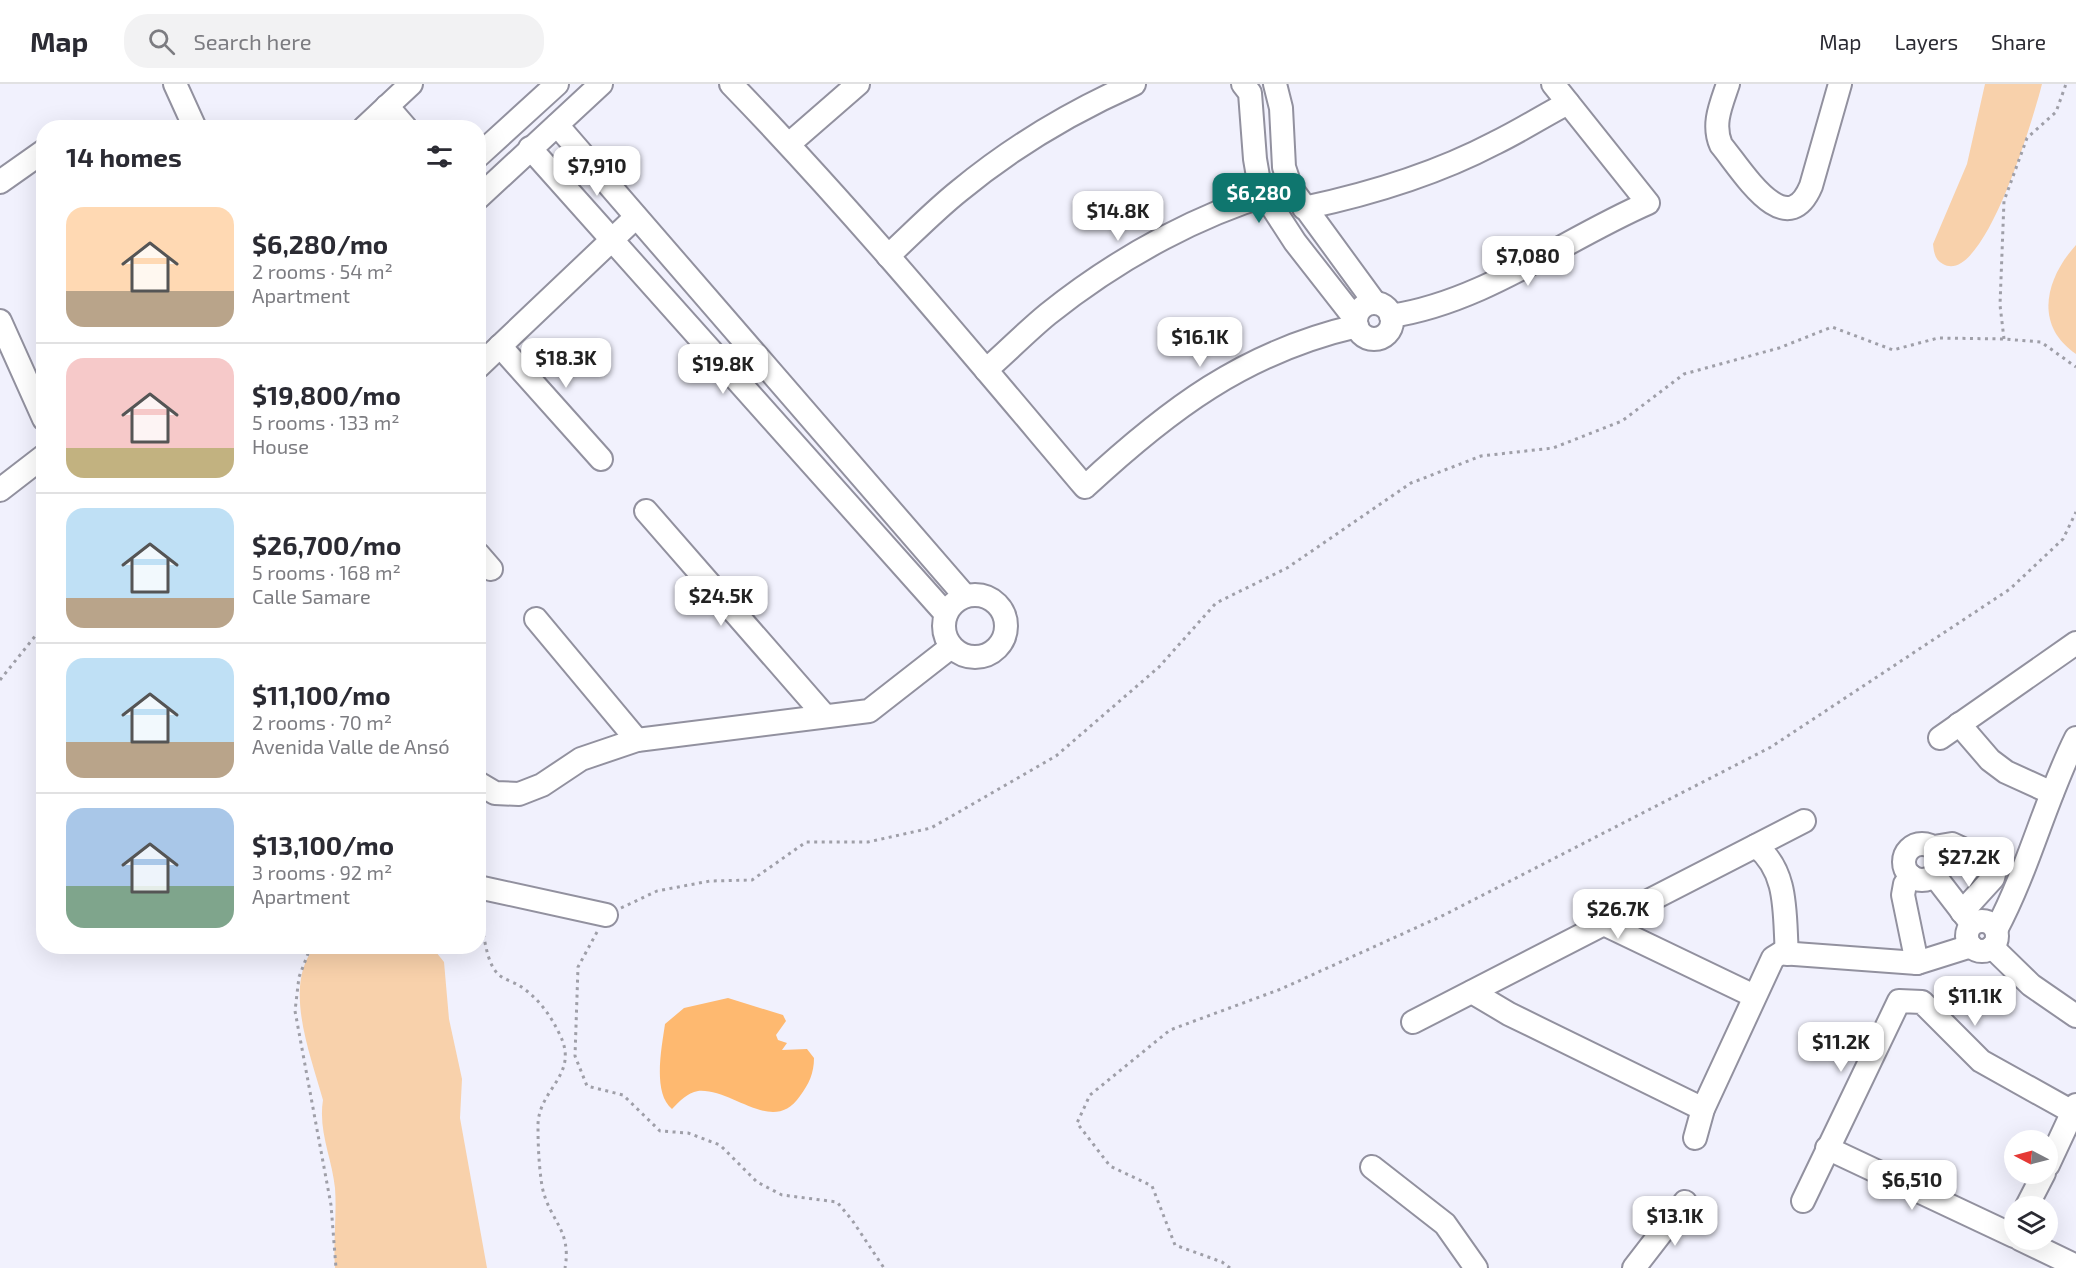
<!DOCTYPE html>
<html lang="en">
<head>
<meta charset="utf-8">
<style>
	:root { --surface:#fff; --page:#f2f2f3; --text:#2b2b33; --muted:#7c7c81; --line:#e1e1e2; --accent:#0f766e }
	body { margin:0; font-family:"Exo 2",sans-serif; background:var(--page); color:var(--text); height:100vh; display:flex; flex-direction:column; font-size:22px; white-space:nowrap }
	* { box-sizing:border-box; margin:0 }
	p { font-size:20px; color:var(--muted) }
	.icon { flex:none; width:33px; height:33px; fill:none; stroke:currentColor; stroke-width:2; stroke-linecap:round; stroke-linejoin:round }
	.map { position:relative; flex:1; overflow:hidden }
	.details { position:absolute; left:36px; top:36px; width:450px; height:834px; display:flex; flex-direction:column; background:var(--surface); border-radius:24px; box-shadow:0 6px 24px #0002 }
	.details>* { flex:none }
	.needle { width:39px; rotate:276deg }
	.controls { position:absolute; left:2004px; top:1046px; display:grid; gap:12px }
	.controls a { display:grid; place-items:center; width:54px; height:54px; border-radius:50%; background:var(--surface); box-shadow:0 6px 24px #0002; font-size:30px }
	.price { position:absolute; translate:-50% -51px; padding:0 14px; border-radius:12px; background:#fff; color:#222; font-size:20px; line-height:39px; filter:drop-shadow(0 2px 3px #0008) }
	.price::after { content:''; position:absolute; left:50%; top:36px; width:18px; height:14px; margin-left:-9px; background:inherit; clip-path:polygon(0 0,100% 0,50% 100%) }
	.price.selected { background:var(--accent); color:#fff }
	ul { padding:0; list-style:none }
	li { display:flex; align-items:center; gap:18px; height:150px; padding:0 30px }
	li+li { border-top:2px solid var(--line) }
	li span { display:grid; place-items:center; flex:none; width:168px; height:120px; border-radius:18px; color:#555 }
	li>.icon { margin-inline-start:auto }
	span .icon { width:72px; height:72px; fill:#fffc; stroke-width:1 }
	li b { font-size:26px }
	h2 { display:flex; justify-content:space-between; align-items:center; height:72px; padding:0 30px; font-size:26px }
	header { display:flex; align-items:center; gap:36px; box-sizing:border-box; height:84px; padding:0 30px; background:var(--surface); border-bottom:2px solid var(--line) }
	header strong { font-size:28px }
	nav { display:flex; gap:33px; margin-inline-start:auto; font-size:21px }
	.search { width:420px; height:54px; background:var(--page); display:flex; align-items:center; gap:15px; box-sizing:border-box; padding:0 21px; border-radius:24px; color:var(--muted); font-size:22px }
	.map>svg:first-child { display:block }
	.green { fill:#f8d1ab }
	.water { fill:#feb970 }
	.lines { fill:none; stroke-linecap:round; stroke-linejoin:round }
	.minor-casing { stroke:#92919f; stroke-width:26 }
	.path { stroke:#9f9fa8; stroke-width:3; stroke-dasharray:3 4.5; stroke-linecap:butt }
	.minor { stroke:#fff; stroke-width:22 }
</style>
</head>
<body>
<header>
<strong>Map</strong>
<div class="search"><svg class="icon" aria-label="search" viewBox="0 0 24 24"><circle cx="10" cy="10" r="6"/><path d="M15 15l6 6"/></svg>Search here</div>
<nav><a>Map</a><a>Layers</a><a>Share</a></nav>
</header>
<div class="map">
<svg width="2076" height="1184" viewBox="0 0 2076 1184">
	<rect width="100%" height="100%" fill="#f1f1fd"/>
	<g class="green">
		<path d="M1985 0H2042C2035 28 1984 204 1943 180 1935 176 1934 169 1933 160L1967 80Z"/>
		<path d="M2076 161V270C2033 241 2046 194 2076 161Z"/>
		<path d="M315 863H432L444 878 449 935 462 995 460 1034 487 1184H335C333 1157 337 1131 335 1104 332 1074 318 1047 323 1016 311 972 282 901 315 863Z"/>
	</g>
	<path class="water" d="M728 914 783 931 786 937 776 951 778 956 787 959 782 966 807 965 814 974C814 989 809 1000 800 1012 773 1052 733 1004 698 1007 687 1009 680 1017 672 1025 652 1009 662 962 665 940L684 924Z"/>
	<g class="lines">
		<defs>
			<g id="minor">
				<path d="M175 0 195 44"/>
				<path d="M731 0C855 128 969 266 1085 403 1168 326 1244 268 1357 242"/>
				<path d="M1243 0 1250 9 1255 75 1260 104 1295 158 1356 236"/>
				<path d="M1275 0 1281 24 1284 83 1291 104 1375 219"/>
				<path d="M1728 0C1721 21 1712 40 1721 61 1742 86 1786 161 1811 102L1840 0"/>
				<path d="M387 22 406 44"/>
				<path d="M557 41 965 512"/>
				<path d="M364 44 411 0"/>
				<path d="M789 60 858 0"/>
				<path d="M530 64 946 530"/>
				<path d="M478 72 557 0"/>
				<path d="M0 98 44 67"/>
				<path d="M478 114 601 0"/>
				<path d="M1304 124C1370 110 1436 90 1495 59 1520 47 1543 32 1568 19"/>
				<path d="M888 172C912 150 934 127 959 107 1011 64 1073 27 1134 0"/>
				<circle cx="1374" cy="237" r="18"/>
				<path d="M1391 232C1484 218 1563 156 1648 119L1553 0"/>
				<path d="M0 237 44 335"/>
				<path d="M500 262 601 375"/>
				<path d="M478 283 636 133"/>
				<path d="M986 286C1007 268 1026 248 1048 230 1118 174 1204 126 1291 104"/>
				<path d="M0 406 44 372"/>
				<path d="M646 427 825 632"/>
				<path d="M478 470 491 485"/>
				<circle cx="975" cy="542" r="31"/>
				<path d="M536 535 637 656"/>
				<path d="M1959 640 1990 676 2006 688 2052 709"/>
				<path d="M1940 654 2076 559"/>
				<path d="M478 699 495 709 519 710 542 701 581 675 637 656 869 627 951 563"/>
				<circle cx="1922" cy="778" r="18"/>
				<path d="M1756 762C1789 788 1784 831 1787 870"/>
				<path d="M1934 763 1952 760 1991 778 1995 786 1993 794 1962 828"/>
				<path d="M1934 791 1971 839"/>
				<path d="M1911 792 1905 800 1903 811 1917 879"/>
				<path d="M478 803 606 831"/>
				<circle cx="1982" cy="852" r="15"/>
				<path d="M1604 840 1754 912"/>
				<path d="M1996 846C2029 784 2045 716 2076 654"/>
				<path d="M1992 863 2031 901 2076 932"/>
				<path d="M1472 908 1509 930 1703 1025"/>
				<path d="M1413 938 1804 737"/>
				<path d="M1695 1054 1703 1025 1773 874 1781 869 1917 879 1971 862"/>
				<path d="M1827 1064 2014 1152"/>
				<path d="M2048 1081 2076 1021"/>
				<path d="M1372 1083 1445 1140 1476 1184"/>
				<path d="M1803 1117 1899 917 1922 918 1981 977 2076 1030"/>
				<path d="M2027 1122 2044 1089"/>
				<path d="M2020 1155 2076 1182"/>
				<path d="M1634 1184 1685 1118"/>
			</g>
		</defs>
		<use href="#minor" class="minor-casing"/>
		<g class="path">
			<path d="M2004 255 2000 221 2004 117 2027 54 2056 28 2066 0"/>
			<path d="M0 596 44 541"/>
			<path d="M621 824 657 807 710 797 752 796 806 758H868L931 744 1056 672 1159 583 1216 519 1287 484 1411 399 1481 372 1553 364 1622 337 1684 290 1779 264 1832 243 1893 266 1938 254 2004 255 2041 258 2076 283"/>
			<path d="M478 839 484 824"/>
			<path d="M478 846 483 849C486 862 488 881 499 891 505 896 514 898 520 902 538 914 550 930 560 951 580 992 537 1005 538 1043 538 1062 539 1083 542 1102 549 1137 572 1145 565 1184"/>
			<path d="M597 848 578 883 575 972 587 1002 623 1011 660 1047 688 1049 720 1061 757 1098 782 1111 837 1118 852 1136 884 1184"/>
			<path d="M311 862 299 893 295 927 331 1121 336 1184"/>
			<path d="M1230 1184 1222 1178 1175 1161 1152 1102 1110 1082 1077 1039 1090 1011 1170 946 1281 905 1444 831 1771 663 2010 505 2063 455 2076 428"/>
		</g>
		<use href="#minor" class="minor"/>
	</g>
</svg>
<div class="controls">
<a><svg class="needle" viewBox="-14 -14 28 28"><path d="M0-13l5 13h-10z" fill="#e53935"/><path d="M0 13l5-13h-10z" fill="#7c7c81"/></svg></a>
<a><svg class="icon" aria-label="layers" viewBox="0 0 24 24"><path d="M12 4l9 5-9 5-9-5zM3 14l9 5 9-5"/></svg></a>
</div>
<b class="price" style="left:597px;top:113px">$7,910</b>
<b class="price selected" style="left:1259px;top:140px">$6,280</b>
<b class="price" style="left:1118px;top:158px">$14.8K</b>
<b class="price" style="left:1528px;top:203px">$7,080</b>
<b class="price" style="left:1200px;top:284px">$16.1K</b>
<b class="price" style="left:566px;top:305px">$18.3K</b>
<b class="price" style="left:723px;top:311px">$19.8K</b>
<b class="price" style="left:721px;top:543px">$24.5K</b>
<b class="price" style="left:1969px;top:804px">$27.2K</b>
<b class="price" style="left:1618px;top:856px">$26.7K</b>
<b class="price" style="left:1975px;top:943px">$11.1K</b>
<b class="price" style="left:1841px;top:989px">$11.2K</b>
<b class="price" style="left:1912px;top:1127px">$6,510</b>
<b class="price" style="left:1675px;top:1163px">$13.1K</b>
<section class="details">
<h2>14 homes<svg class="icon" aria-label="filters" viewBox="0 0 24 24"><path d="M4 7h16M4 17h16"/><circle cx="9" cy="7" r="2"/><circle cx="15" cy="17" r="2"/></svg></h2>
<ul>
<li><span style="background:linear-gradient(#ffd9b3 70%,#b9a48a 0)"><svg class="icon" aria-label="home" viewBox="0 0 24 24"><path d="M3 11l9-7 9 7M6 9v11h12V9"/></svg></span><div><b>$6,280/mo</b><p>2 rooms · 54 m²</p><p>Apartment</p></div></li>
<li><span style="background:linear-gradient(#f6c9c9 75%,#c2b280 0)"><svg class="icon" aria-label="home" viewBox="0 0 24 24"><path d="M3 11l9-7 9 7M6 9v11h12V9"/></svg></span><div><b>$19,800/mo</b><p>5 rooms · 133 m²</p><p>House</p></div></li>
<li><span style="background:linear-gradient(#bfe0f5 75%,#b9a48a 0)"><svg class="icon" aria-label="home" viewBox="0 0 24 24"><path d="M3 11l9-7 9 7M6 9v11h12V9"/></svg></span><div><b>$26,700/mo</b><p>5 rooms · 168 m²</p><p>Calle Samare</p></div></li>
<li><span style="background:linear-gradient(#bfe0f5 70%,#b9a48a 0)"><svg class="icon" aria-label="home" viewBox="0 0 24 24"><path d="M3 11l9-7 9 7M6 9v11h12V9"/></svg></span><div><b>$11,100/mo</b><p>2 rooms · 70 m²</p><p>Avenida Valle de Ansó</p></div></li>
<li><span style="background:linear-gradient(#a9c7e8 65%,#7fa58c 0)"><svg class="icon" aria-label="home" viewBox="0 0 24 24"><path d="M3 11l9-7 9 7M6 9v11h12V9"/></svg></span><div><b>$13,100/mo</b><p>3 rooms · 92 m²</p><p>Apartment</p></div></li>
</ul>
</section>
</div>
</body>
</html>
